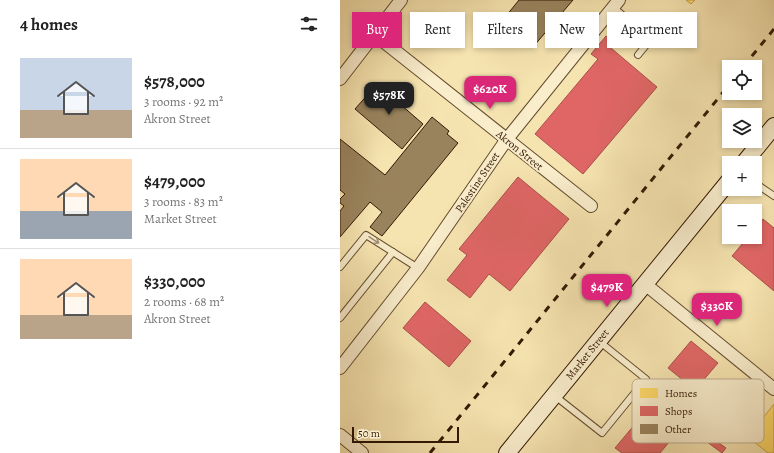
<!DOCTYPE html>
<html lang="en">
<head>
<meta charset="utf-8">
<style>
	:root { --surface:#fff; --page:#f6f6f6; --text:#222; --muted:#767676; --line:#e0e0e0; --accent:#db2777 }
	body { margin:0; font-family:Alegreya,serif; background:var(--page); color:var(--text); height:100vh; display:flex; flex-direction:column; font-size:15px; white-space:nowrap }
	* { box-sizing:border-box; margin:0 }
	p { font-size:13px; color:var(--muted) }
	.icon { flex:none; width:22px; height:22px; fill:none; stroke:currentColor; stroke-width:2; stroke-linecap:round; stroke-linejoin:round }
	.map { position:relative; flex:1; overflow:hidden }
	.sheet { display:flex; flex-direction:column; background:var(--surface); width:340px }
	.sheet>* { flex:none }
	.banner { position:absolute; left:12px; top:12px; width:362px; height:36px; display:flex; gap:8px }
	.fabs { position:absolute; left:382px; top:60px; display:grid; gap:8px }
	.fabs a { display:grid; place-items:center; width:40px; height:40px; border-radius:0px; background:var(--surface); box-shadow:0 2px 6px #0003; font-size:20px }
	.scale { position:absolute; left:12px; bottom:10px; width:107px; box-sizing:border-box; padding-left:4px; border:2px solid #341904; border-top:0; font-size:11px; line-height:14px; white-space:nowrap; color:#341904; -webkit-text-stroke:3px #f9edcc; paint-order:stroke }
	.price { position:absolute; translate:-50% -34px; padding:0 9px; border-radius:8px; background:var(--accent); color:#fff; font-size:13px; line-height:26px; filter:drop-shadow(0 1px 2px #0008) }
	.price::after { content:''; position:absolute; left:50%; top:24px; width:12px; height:9px; margin-left:-6px; background:inherit; clip-path:polygon(0 0,100% 0,50% 100%) }
	.price.current { background:#222; color:#fff }
	ul { padding:0; list-style:none }
	li { display:flex; align-items:center; gap:12px; height:100px; padding:0 20px }
	li+li { border-top:1px solid var(--line) }
	li span { display:grid; place-items:center; flex:none; width:112px; height:80px; border-radius:0px; color:#555 }
	li>.icon { margin-inline-start:auto }
	span .icon { width:48px; height:48px; fill:#fffc; stroke-width:1 }
	li b { font-size:17px }
	h2 { display:flex; justify-content:space-between; align-items:center; height:48px; padding:0 20px; font-size:17px }
	.pill { padding:0 14px; border-radius:0px; background:var(--surface); box-shadow:0 2px 6px #0003; font-size:14px; line-height:36px }
	.pill.current { background:var(--accent); color:#fff }
	main { display:flex; flex:1; min-height:0 }
	.map>svg:first-child { display:block }
	.homes { fill:#ffd966; stroke:#c29f49 }
	.shops { fill:#e06666; stroke:#ac4f49 }
	.building { fill:#99835d; stroke:#341904 }
	.lines { fill:none; stroke-linecap:round; stroke-linejoin:round }
	.lane-casing { stroke:#644c2f; stroke-width:8 }
	.street-casing { stroke:#644c2f; stroke-width:14 }
	.secondary-casing { stroke:#341904; stroke-width:18 }
	.lane { stroke:#f9edcc; stroke-width:6 }
	.street { stroke:#f9edcc; stroke-width:12 }
	.secondary { stroke:#f9edcc; stroke-width:16 }
	.rail { stroke:#341904; stroke-width:3; stroke-dasharray:7 7; stroke-linecap:butt }
	.oneway { stroke:#a08e72 }
	.labels { text-anchor:middle; stroke-width:4; stroke-linejoin:round; paint-order:stroke }
	.street-label { font-size:11px; fill:#341904; stroke:#f9edcc }
	.key { fill:#f9edcc; stroke:#bead90; stroke-width:1 }
	.key-label { font-size:11px; fill:#341904 }
</style>
</head>
<body>
<main>
<section class="sheet">
<h2>4 homes<svg class="icon" aria-label="filters" viewBox="0 0 24 24"><path d="M4 7h16M4 17h16"/><circle cx="9" cy="7" r="2"/><circle cx="15" cy="17" r="2"/></svg></h2>
<ul>
<li><span style="background:linear-gradient(#c9d6e8 65%,#b9a48a 0)"><svg class="icon" aria-label="home" viewBox="0 0 24 24"><path d="M3 11l9-7 9 7M6 9v11h12V9"/></svg></span><div><b>$578,000</b><p>3 rooms · 92 m²</p><p>Akron Street</p></div></li>
<li><span style="background:linear-gradient(#ffd9b3 65%,#9aa5b1 0)"><svg class="icon" aria-label="home" viewBox="0 0 24 24"><path d="M3 11l9-7 9 7M6 9v11h12V9"/></svg></span><div><b>$479,000</b><p>3 rooms · 83 m²</p><p>Market Street</p></div></li>
<li><span style="background:linear-gradient(#ffd9b3 70%,#b9a48a 0)"><svg class="icon" aria-label="home" viewBox="0 0 24 24"><path d="M3 11l9-7 9 7M6 9v11h12V9"/></svg></span><div><b>$330,000</b><p>2 rooms · 68 m²</p><p>Akron Street</p></div></li>
</ul>
</section>
<div class="map">
<svg width="434" height="453" viewBox="0 0 434 453">
	<rect width="100%" height="100%" fill="#f6e4b0"/>
	<filter id="stains"><feTurbulence type="fractalNoise" baseFrequency=".005" numOctaves="4"/><feColorMatrix values="0 0 0 0 .2 0 0 0 0 .09 0 0 0 0 .02 0 0 0 .5 -.17"/></filter>
	<radialGradient id="worn" r=".72"><stop offset=".6" stop-color="#630" stop-opacity="0"/><stop offset="1" stop-color="#630" stop-opacity=".3"/></radialGradient>
	<g class="homes">
		<path d="M346 0H355L351 4Z"/>
		<path d="M434 404V453H428L408 437Z"/>
	</g>
	<g class="shops">
		<path d="M266 36 274 43 271 48 317 87 243 174 195 134 258 59 251 54Z"/>
		<path d="M178 177 229 219 170 291 149 274 130 298 107 280 127 255 119 249Z"/>
		<path d="M423 219 434 228V291L392 256 408 237H415V229Z"/>
		<path d="M85 302 131 341 109 367 63 328Z"/>
		<path d="M351 341 378 363 355 390 328 368Z"/>
		<path d="M326 387 355 411 320 453H282L275 448Z"/>
		<path d="M374 417 390 430 379 443 386 448 382 453 359 436Z"/>
	</g>
	<g class="building">
		<path d="M179 0H233L193 47 162 21Z"/>
		<path d="M37 84 83 124 62 149 15 109Z"/>
		<path d="M92 117 109 131 107 134 118 143 42 236 30 227 42 212 30 202 0 237V211L4 206 0 203V199L5 194 0 190V139L45 175Z"/>
	</g>
	<g class="lines">
		<defs>
			<g id="lane">
				<path d="M273 7 311 39 298 55"/>
				<path d="M415 183 434 196"/>
				<path d="M0 267 26 235 78 268"/>
				<path d="M0 318 53 252"/>
				<path d="M215 396 262 433 306 379 260 342"/>
			</g>
			<g id="street">
				<path d="M34 34 251 206"/>
				<path d="M0 79 61 0"/>
				<path d="M305 284 434 389"/>
				<path d="M0 368 78 268 167 139 279 0"/>
				<path d="M0 435 22 453"/>
			</g>
			<g id="secondary">
				<path d="M404 163 434 126"/>
				<path d="M167 453 389 181"/>
			</g>
		</defs>
		<use href="#lane" class="lane-casing"/>
		<use href="#street" class="street-casing"/>
		<use href="#secondary" class="secondary-casing"/>
		<use href="#lane" class="lane"/>
		<use href="#street" class="street"/>
		<use href="#secondary" class="secondary"/>
		<g class="rail">
			<path d="M403 67 434 29"/>
			<path d="M90 453 389 85"/>
		</g>
	</g>
	<defs><path id="oneway-shaft" d="M-6 0H5M1.5-3L5.5 0L1.5 3" fill="none" stroke-width="1.6" stroke-linecap="round" stroke-linejoin="round"/></defs>
	<use class="oneway" href="#oneway-shaft" transform="translate(34 240) rotate(34)"/>
	<g class="labels">
		<g class="street-label">
			<text transform="translate(180 150) rotate(39)" y="4">Akron Street</text>
			<text transform="translate(137 182) rotate(-56)" y="4">Palestine Street</text>
			<text transform="translate(247 354) rotate(-51)" y="4">Market Street</text>
		</g>
	</g>
	<rect x="292" y="379" width="132" height="64" rx="6" class="key"/>
	<rect x="300" y="388" width="18" height="10" fill="#ffd966"/>
	<rect x="300" y="406" width="18" height="10" fill="#e06666"/>
	<rect x="300" y="424" width="18" height="10" fill="#99835d"/>
	<g class="key-label">
		<text x="325" y="397">Homes</text>
		<text x="325" y="415">Shops</text>
		<text x="325" y="433">Other</text>
	</g>
	<rect width="100%" height="100%" filter="url(#stains)"/>
	<rect width="100%" height="100%" fill="url(#worn)"/>
</svg>
<div class="fabs">
<a><svg class="icon" aria-label="locate" viewBox="0 0 24 24"><circle cx="12" cy="12" r="6"/><path d="M12 2v4M12 18v4M2 12h4M18 12h4"/></svg></a>
<a><svg class="icon" aria-label="layers" viewBox="0 0 24 24"><path d="M12 4l9 5-9 5-9-5zM3 14l9 5 9-5"/></svg></a>
<a>+</a>
<a>−</a>
</div>
<div class="scale">50 m</div>
<b class="price" style="left:150px;top:110px">$620K</b>
<b class="price current" style="left:49px;top:116px">$578K</b>
<b class="price" style="left:267px;top:308px">$479K</b>
<b class="price" style="left:377px;top:327px">$330K</b>
<div class="banner">
<a class="pill current">Buy</a>
<a class="pill">Rent</a>
<a class="pill">Filters</a>
<a class="pill">New</a>
<a class="pill">Apartment</a>
</div>
</div>
</main>
</body>
</html>
